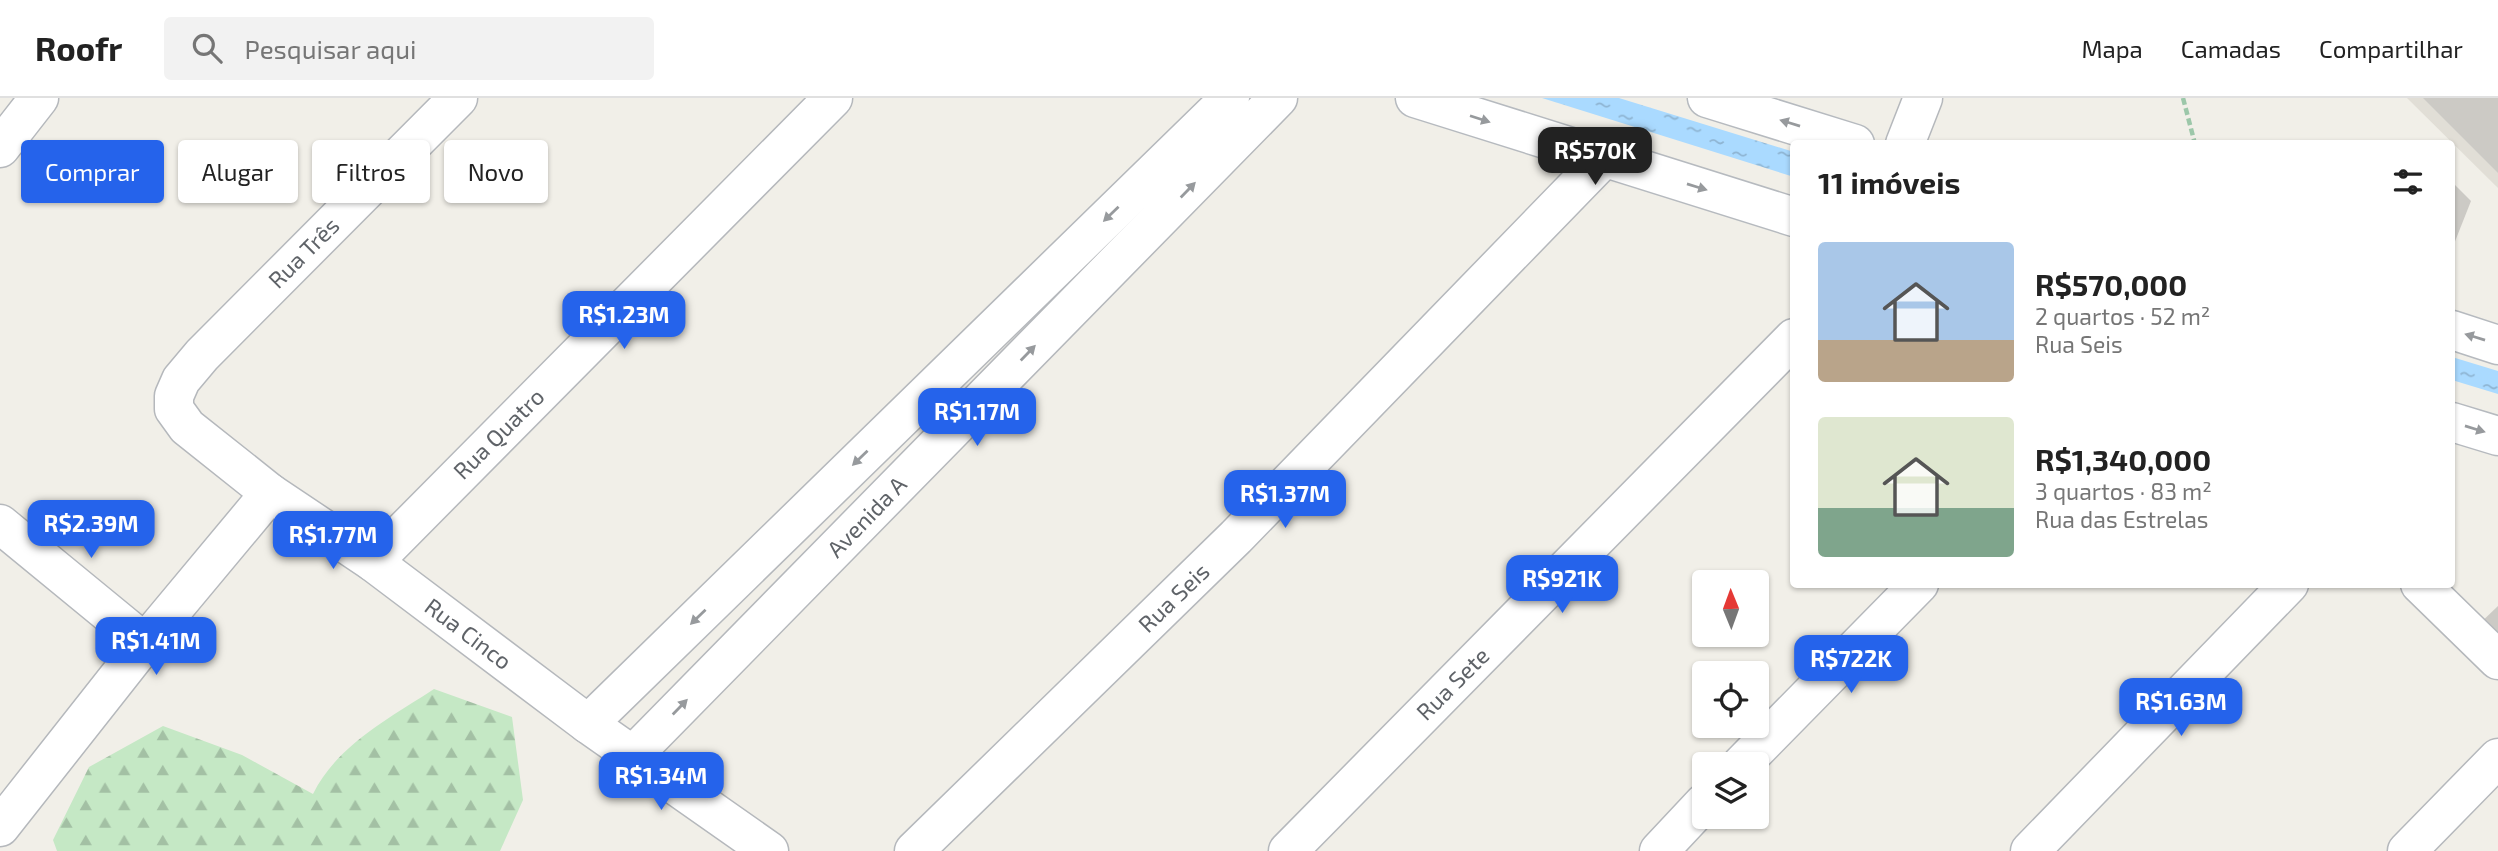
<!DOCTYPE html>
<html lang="pt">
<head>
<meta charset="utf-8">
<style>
	:root { --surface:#fff; --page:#f2f2f2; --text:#222; --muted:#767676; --line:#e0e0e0; --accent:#2563eb }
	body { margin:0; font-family:"Exo 2",sans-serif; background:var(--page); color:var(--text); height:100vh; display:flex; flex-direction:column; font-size:26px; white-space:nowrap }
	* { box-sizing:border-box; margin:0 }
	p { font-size:23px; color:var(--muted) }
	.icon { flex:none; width:38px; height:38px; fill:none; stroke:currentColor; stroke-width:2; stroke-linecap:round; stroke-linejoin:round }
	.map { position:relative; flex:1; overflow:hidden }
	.drawer { position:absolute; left:1790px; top:42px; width:665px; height:448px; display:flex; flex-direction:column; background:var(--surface); border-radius:7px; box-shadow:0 2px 5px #0004 }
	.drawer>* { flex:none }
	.top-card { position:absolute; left:21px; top:42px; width:665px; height:63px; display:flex; gap:14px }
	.needle { width:46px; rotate:359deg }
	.tools { position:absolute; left:1692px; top:472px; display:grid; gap:14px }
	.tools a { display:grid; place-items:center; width:77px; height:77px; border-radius:7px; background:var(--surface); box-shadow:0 2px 5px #0004; font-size:35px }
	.price { position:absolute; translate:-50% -60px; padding:0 16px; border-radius:14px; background:var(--accent); color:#fff; font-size:23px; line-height:46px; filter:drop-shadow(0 2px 4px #0008) }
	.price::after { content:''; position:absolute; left:50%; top:42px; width:21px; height:16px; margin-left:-10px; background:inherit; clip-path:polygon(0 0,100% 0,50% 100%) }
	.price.active { background:#222; color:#fff }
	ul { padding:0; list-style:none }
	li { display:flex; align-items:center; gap:21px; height:175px; padding:0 28px }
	li span { display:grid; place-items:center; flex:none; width:196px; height:140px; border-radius:7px; color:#555 }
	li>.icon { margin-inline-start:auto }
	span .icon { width:84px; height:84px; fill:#fffc; stroke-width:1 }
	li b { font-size:30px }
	h2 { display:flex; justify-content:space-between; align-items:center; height:84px; padding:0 28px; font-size:30px }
	.chip { padding:0 24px; border-radius:7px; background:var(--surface); box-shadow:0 2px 5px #0004; font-size:24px; line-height:63px }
	.chip.active { background:var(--accent); color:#fff }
	header { display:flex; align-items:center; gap:42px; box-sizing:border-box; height:98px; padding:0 35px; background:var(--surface); border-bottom:2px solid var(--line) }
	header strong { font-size:33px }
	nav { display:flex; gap:38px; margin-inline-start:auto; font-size:24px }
	.search { width:490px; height:63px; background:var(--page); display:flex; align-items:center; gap:18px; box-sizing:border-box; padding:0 24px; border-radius:7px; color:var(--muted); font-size:26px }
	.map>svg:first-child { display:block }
	.education { fill:#e1ded6 }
	.forest { fill:url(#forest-firs) }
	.water { fill:url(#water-ripples) }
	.building { fill:#cccac5 }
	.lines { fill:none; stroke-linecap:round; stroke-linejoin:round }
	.minor-casing { stroke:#b5b8bc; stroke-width:41 }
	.tertiary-casing { stroke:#b5b8bc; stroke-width:41 }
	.secondary-casing { stroke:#b6babf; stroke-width:41 }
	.path { stroke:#9cc7a9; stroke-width:4.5; stroke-dasharray:7 3.5; stroke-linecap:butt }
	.minor { stroke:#fff; stroke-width:38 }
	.tertiary { stroke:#fff; stroke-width:38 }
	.secondary { stroke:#fff; stroke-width:38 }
	.oneway { fill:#979a9d }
	.labels { text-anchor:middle; stroke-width:5; stroke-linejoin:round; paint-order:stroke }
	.street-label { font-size:23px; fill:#5f6368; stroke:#fff }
</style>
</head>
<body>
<header>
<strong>Roofr</strong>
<div class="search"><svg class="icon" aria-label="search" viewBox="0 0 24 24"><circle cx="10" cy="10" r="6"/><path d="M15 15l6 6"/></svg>Pesquisar aqui</div>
<nav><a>Mapa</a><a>Camadas</a><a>Compartilhar</a></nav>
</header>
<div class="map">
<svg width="2498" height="753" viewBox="0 0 2498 753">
	<defs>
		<pattern id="forest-firs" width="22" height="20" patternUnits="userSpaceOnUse" patternTransform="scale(1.75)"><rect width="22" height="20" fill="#c5e8c5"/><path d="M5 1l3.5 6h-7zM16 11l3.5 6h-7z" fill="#a3c0a4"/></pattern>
		<pattern id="water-ripples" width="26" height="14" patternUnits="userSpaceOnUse" patternTransform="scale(1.75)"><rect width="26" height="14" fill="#aadaff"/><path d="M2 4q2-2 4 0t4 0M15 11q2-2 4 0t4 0" fill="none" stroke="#8eb4d2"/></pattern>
	</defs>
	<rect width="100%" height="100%" fill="#f1efe8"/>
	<path class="education" d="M2407 0H2498V90Z"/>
	<path class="forest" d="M434 591 512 619 523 702 500 753H57L53 742 89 669 163 628 242 657 313 696C337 647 390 620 434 591Z"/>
	<g class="water">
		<path d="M1542 0H1619L1794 54V79Z"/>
		<path d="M2452 259 2498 273V296L2452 282Z"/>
	</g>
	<g class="building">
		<path d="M2423 0H2498V75Z"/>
		<path d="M2452 84 2471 103 2452 151Z"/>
		<path d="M2498 508V557L2473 532Z"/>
	</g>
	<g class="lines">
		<defs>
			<g id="minor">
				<path d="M458 0 202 257 181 282 174 298V311L187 329 270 395 373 464 588 626"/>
				<path d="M1905 46 1923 0"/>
				<path d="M0 50 39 0"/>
				<path d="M0 426 145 545"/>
				<path d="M373 464 833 0"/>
				<path d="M2420 486 2498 562"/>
				<path d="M1741 667 1919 486"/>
				<path d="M0 729 145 545 270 395"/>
				<path d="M914 753 1236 439 1604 60"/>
				<path d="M1288 753 1794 240"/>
				<path d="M1659 753 1704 705"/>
				<path d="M2030 753 2289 486"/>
				<path d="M2407 753 2498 660"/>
			</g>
			<g id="tertiary">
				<path d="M632 658 1278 0"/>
				<path d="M769 753 588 626 1230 0"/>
			</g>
			<g id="secondary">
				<path d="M1415 0 1794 119"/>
				<path d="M1707 0 1855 46"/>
				<path d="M2452 232 2498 247"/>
				<path d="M2452 324 2498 338"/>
			</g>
		</defs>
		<use href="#minor" class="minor-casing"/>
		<use href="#tertiary" class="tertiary-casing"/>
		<use href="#secondary" class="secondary-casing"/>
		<path class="path" d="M2183 0 2195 46"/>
		<use href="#minor" class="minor"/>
		<use href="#tertiary" class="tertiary"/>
		<use href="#secondary" class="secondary"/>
	</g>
	<defs><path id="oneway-solid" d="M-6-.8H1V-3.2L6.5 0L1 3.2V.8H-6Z" transform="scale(1.75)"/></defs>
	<g class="oneway">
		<use href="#oneway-solid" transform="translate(1480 21) rotate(18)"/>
		<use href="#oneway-solid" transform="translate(1790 25) rotate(-163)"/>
		<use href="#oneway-solid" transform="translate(1697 89) rotate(17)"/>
		<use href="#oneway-solid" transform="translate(1188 92) rotate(-46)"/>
		<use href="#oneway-solid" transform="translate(1111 116) rotate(136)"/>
		<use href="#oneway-solid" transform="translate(2475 239) rotate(-163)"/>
		<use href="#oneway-solid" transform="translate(1028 255) rotate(-46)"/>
		<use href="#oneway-solid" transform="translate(2475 331) rotate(17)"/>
		<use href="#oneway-solid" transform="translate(860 360) rotate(136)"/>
		<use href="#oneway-solid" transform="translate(698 519) rotate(136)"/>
		<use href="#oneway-solid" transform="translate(680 609) rotate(-46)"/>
	</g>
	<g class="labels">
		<g class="street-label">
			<text transform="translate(304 155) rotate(-45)" y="8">Rua Três</text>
			<text transform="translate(499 336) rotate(-45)" y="8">Rua Quatro</text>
			<text transform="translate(867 419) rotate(-46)" y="8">Avenida A</text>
			<text transform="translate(1174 500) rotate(-44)" y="8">Rua Seis</text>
			<text transform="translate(468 536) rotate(37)" y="8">Rua Cinco</text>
			<text transform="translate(1453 586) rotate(-45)" y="8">Rua Sete</text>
		</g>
	</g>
</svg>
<div class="tools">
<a><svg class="needle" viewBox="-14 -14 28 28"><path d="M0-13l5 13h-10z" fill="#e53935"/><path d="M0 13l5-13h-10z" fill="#767676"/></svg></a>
<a><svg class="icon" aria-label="locate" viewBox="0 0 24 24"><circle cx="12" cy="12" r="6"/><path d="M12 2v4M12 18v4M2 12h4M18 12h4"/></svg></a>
<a><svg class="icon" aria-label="layers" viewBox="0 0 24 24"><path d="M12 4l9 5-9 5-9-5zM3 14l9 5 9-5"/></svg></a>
</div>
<b class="price active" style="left:1595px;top:89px">R$570K</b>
<b class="price" style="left:624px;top:253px">R$1.23M</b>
<b class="price" style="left:977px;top:350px">R$1.17M</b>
<b class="price" style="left:1285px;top:432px">R$1.37M</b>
<b class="price" style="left:91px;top:462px">R$2.39M</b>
<b class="price" style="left:333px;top:473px">R$1.77M</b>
<b class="price" style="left:1562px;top:517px">R$921K</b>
<b class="price" style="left:156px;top:579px">R$1.41M</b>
<b class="price" style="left:1851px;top:597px">R$722K</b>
<b class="price" style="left:2181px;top:640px">R$1.63M</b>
<b class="price" style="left:661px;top:714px">R$1.34M</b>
<div class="top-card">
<a class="chip active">Comprar</a>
<a class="chip">Alugar</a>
<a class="chip">Filtros</a>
<a class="chip">Novo</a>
</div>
<section class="drawer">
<h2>11 imóveis<svg class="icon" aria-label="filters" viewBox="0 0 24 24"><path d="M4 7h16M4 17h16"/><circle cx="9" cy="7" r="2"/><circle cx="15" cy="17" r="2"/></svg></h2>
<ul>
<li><span style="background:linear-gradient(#a9c7e8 70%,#b9a48a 0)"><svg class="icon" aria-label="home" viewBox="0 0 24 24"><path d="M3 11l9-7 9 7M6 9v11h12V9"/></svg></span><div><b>R$570,000</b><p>2 quartos · 52 m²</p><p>Rua Seis</p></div></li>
<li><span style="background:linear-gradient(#dfe7d0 65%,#7fa58c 0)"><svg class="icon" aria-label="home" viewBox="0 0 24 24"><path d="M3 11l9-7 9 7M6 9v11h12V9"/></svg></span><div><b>R$1,340,000</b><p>3 quartos · 83 m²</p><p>Rua das Estrelas</p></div></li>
</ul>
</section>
</div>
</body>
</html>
